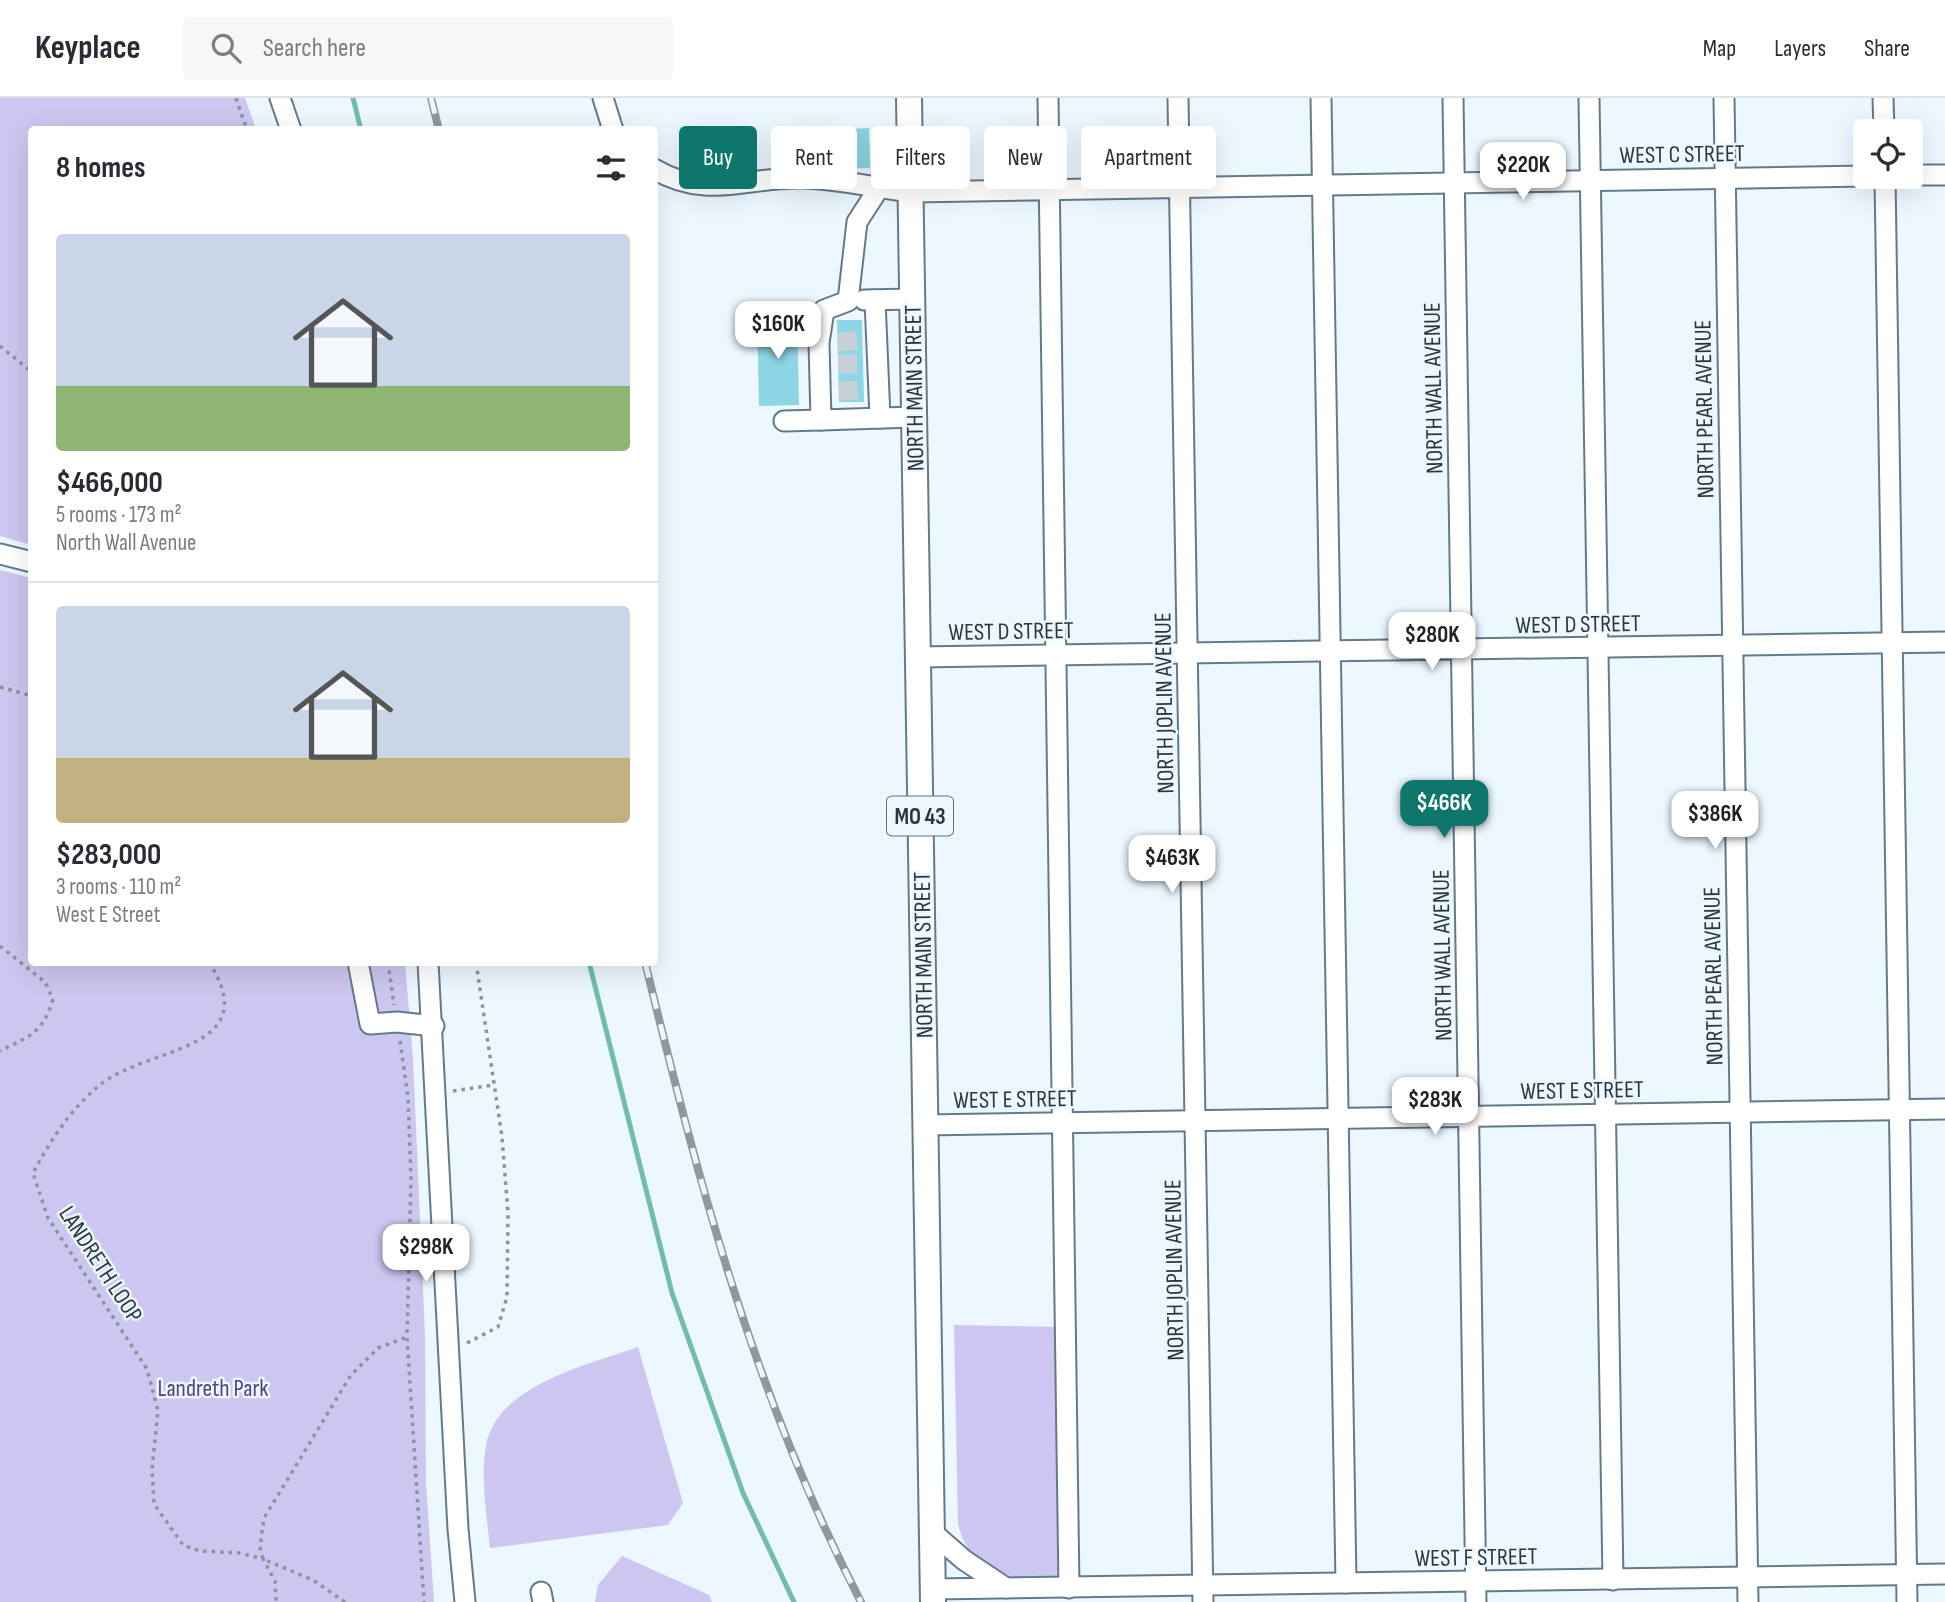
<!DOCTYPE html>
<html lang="en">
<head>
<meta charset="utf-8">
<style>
	:root { --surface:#fff; --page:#f7f7f7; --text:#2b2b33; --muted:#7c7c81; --line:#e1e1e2; --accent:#0f766e }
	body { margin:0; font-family:"Sofia Sans Condensed",sans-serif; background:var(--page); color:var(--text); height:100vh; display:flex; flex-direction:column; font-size:26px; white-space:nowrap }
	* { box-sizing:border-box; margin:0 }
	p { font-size:23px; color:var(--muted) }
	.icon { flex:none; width:38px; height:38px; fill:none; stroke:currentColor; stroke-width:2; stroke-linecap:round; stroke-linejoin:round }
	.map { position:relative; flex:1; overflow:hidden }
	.details { position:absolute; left:28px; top:28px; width:630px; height:840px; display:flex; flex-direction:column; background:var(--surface); border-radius:7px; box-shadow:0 7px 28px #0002 }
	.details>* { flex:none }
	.banner { position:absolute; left:679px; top:28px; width:665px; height:63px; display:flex; gap:14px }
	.tools { position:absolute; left:1853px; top:21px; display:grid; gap:14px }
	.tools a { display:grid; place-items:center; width:70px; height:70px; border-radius:7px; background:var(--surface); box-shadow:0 7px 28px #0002; font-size:35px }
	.price { position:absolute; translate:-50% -60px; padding:0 16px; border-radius:14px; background:#fff; color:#222; font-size:23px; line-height:46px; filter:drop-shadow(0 2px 4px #0008) }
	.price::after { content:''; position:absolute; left:50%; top:42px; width:21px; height:16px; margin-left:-10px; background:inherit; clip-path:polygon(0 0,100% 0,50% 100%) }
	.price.active { background:var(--accent); color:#fff }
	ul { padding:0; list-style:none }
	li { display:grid; align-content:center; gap:14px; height:371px; padding:0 28px }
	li+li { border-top:2px solid var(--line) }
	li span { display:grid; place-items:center; height:217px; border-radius:7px; color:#555 }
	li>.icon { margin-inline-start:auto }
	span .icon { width:126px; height:126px; fill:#fffc; stroke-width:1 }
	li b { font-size:30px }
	h2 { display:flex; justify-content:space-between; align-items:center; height:84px; padding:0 28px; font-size:30px }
	.tag { padding:0 24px; border-radius:7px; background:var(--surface); box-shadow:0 7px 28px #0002; font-size:24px; line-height:63px }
	.tag.active { background:var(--accent); color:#fff }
	header { display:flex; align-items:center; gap:42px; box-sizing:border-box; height:98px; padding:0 35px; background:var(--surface); border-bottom:2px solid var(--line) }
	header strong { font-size:33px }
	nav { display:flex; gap:38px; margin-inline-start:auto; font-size:24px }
	.search { width:490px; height:63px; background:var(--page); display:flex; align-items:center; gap:18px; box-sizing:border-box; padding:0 24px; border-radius:7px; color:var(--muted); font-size:26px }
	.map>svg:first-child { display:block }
	.green { fill:#cdc6f0 }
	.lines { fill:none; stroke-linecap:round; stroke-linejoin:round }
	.stream { stroke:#71bcb2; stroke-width:5 }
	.building { fill:#8dd6e5 }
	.minor-tunnel { stroke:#c6d0d8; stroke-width:19; stroke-dasharray:19 10; stroke-linecap:butt }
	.minor-casing { stroke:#627b8c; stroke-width:23 }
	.major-casing { stroke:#627b8c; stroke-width:28 }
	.path { stroke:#89949c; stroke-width:3.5; stroke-dasharray:3.5 5; stroke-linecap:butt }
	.minor { stroke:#fff; stroke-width:19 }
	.major { stroke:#fff; stroke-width:24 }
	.rail-casing { stroke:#8d98a0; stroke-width:8 }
	.rail { stroke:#ecf7ff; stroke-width:5; stroke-dasharray:16; stroke-linecap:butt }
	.labels { text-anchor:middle; stroke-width:5; stroke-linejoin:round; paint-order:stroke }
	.shield { fill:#ecf7ff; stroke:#667078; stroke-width:2 }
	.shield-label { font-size:23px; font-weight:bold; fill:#2c363e }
	.street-label { font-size:24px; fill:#2c363e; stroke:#ecf7ff }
	.park-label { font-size:24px; fill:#514082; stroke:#ecf7ff }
</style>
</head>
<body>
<header>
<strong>Keyplace</strong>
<div class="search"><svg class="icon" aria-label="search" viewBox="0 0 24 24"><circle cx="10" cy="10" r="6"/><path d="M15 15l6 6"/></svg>Search here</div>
<nav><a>Map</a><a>Layers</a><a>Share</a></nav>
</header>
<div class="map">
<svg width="1945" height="1504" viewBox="0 0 1945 1504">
	<rect width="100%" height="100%" fill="#ecf7ff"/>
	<g class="green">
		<path d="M0 0H245L256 31 32 32 31 447 0 438Z"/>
		<path d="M0 472 31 480 32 864 405 865 413 960 425 1238 426 1386 434 1504H0Z"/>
		<path d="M954 1227 1057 1229 1061 1483C1017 1483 969 1476 958 1426Z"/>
		<path d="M638 1249 683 1405 668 1427 490 1450C487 1417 477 1362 491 1332 512 1284 593 1265 638 1249Z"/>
		<path d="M622 1458 709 1497 712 1504H595L598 1487Z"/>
	</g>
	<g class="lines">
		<g class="stream">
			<path d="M353 0 361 32"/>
			<path d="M589 864 672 1195 743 1395 794 1504"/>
		</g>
	</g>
	<g class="building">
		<path d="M869 30 870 70 793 72V52L799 51V39L849 38V31Z"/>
		<path d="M797 219 799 307 759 308 757 220Z"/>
		<path d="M837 222H862L864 304H839Z"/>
	</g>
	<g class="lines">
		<g class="minor-tunnel">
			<path d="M838 244 863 242"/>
			<path d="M838 266H862"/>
			<path d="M839 293 863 292"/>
		</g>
		<defs>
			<g id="minor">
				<path d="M280 0 291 32"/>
				<path d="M603 0 613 32"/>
				<path d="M1048 0 1069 1490"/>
				<path d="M1178 0 1203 1504"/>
				<path d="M1321 0 1346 1485"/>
				<path d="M1453 0 1476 1504"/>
				<path d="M1589 0 1613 1482"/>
				<path d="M1724 0 1748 1504"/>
				<path d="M1883 0 1884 33"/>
				<path d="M654 71C709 103 748 78 803 80 839 81 875 90 911 94L1866 78"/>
				<path d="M1911 77H1945"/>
				<path d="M1885 79 1907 1504"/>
				<path d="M879 90 857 124 848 203 824 212 819 245 821 322 914 319"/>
				<path d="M864 202 912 201"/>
				<path d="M875 202 880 320"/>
				<path d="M784 323 821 322"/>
				<path d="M0 456 32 464"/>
				<path d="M918 559 1945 544"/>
				<path d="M358 864 370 926 397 924 434 928"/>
				<path d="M428 864 458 1431 465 1504"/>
				<path d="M925 1027 1945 1011"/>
				<path d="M933 1435 964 1462 1006 1490"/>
				<path d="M933 1491 1945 1476"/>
				<path d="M541 1494 543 1504"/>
			</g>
			<path id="major" d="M909 0 933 1504"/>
		</defs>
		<use href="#minor" class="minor-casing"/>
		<use href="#major" class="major-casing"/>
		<g class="path">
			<path d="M236 0 247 32"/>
			<path d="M0 248 32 274"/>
			<path d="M0 589 32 598"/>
			<path d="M0 848 45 884 53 901C43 935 30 938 0 953"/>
			<path d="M209 864C266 953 150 948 101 986 72 1009 50 1043 33 1075L48 1120 147 1271 158 1313 152 1371 154 1406 183 1447 200 1453 240 1455 263 1461 275 1483 276 1504"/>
			<path d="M388 864 394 907"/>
			<path d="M400 943 408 999 411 1081 407 1239 424 1504"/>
			<path d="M453 993 493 987"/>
			<path d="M467 1245 498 1229 507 1199 508 1115 502 1039 476 864"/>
			<path d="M345 1504 313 1482 263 1461 260 1449 264 1420 351 1277 378 1250 407 1239"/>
		</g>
		<use href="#minor" class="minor"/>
		<use href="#major" class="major"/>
		<defs>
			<g id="rail">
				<path d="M431 0 439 32"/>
				<path d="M645 864C700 1089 754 1298 861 1504"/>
			</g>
		</defs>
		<use href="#rail" class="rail-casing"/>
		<use href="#rail" class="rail"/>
	</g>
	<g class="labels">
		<rect class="shield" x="887" y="698.5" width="66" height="39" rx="5"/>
		<g class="shield-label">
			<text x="920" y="726">MO 43</text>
		</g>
		<g class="street-label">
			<text transform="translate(1682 56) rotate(-1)" y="8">WEST C STREET</text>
			<text transform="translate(914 290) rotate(-91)" y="8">NORTH MAIN STREET</text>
			<text transform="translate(1433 290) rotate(-91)" y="8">NORTH WALL AVENUE</text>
			<text transform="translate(1704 311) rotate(-91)" y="8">NORTH PEARL AVENUE</text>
			<text transform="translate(1578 526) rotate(-1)" y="8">WEST D STREET</text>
			<text transform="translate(1011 533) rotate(-1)" y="8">WEST D STREET</text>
			<text transform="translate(1164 605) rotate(-91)" y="8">NORTH JOPLIN AVENUE</text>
			<text transform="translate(923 857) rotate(-91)" y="8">NORTH MAIN STREET</text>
			<text transform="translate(1442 857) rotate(-91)" y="8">NORTH WALL AVENUE</text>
			<text transform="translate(1713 878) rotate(-91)" y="8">NORTH PEARL AVENUE</text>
			<text transform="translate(1582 992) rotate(-1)" y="8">WEST E STREET</text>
			<text transform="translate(1015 1001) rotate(-1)" y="8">WEST E STREET</text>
			<text transform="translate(101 1166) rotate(57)" y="8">LANDRETH LOOP</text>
			<text transform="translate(1174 1172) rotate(-91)" y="8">NORTH JOPLIN AVENUE</text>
			<text transform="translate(1476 1459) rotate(-1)" y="8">WEST F STREET</text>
		</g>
		<g class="park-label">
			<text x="213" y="1298">Landreth Park</text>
		</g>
	</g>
</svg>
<div class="tools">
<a><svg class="icon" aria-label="locate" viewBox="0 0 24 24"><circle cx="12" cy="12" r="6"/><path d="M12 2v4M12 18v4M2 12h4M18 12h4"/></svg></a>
</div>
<b class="price" style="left:1523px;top:104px">$220K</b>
<b class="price" style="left:778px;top:263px">$160K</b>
<b class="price" style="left:1432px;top:574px">$280K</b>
<b class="price active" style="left:1444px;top:742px">$466K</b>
<b class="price" style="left:1715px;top:753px">$386K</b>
<b class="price" style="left:1172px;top:797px">$463K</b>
<b class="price" style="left:1435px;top:1039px">$283K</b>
<b class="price" style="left:426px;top:1186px">$298K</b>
<div class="banner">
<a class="tag active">Buy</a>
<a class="tag">Rent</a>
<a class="tag">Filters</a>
<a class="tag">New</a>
<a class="tag">Apartment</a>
</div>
<section class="details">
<h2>8 homes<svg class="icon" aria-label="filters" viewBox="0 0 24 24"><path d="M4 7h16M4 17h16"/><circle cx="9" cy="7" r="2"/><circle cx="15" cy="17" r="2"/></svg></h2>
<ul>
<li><span style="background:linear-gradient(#c9d6e8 70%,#8fb573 0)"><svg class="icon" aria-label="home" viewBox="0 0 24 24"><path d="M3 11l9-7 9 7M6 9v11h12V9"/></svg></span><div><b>$466,000</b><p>5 rooms · 173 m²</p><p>North Wall Avenue</p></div></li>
<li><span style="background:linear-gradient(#c9d6e8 70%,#c2b280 0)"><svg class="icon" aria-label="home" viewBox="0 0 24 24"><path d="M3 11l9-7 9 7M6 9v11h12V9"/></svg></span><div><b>$283,000</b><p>3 rooms · 110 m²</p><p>West E Street</p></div></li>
</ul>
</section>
</div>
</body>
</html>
